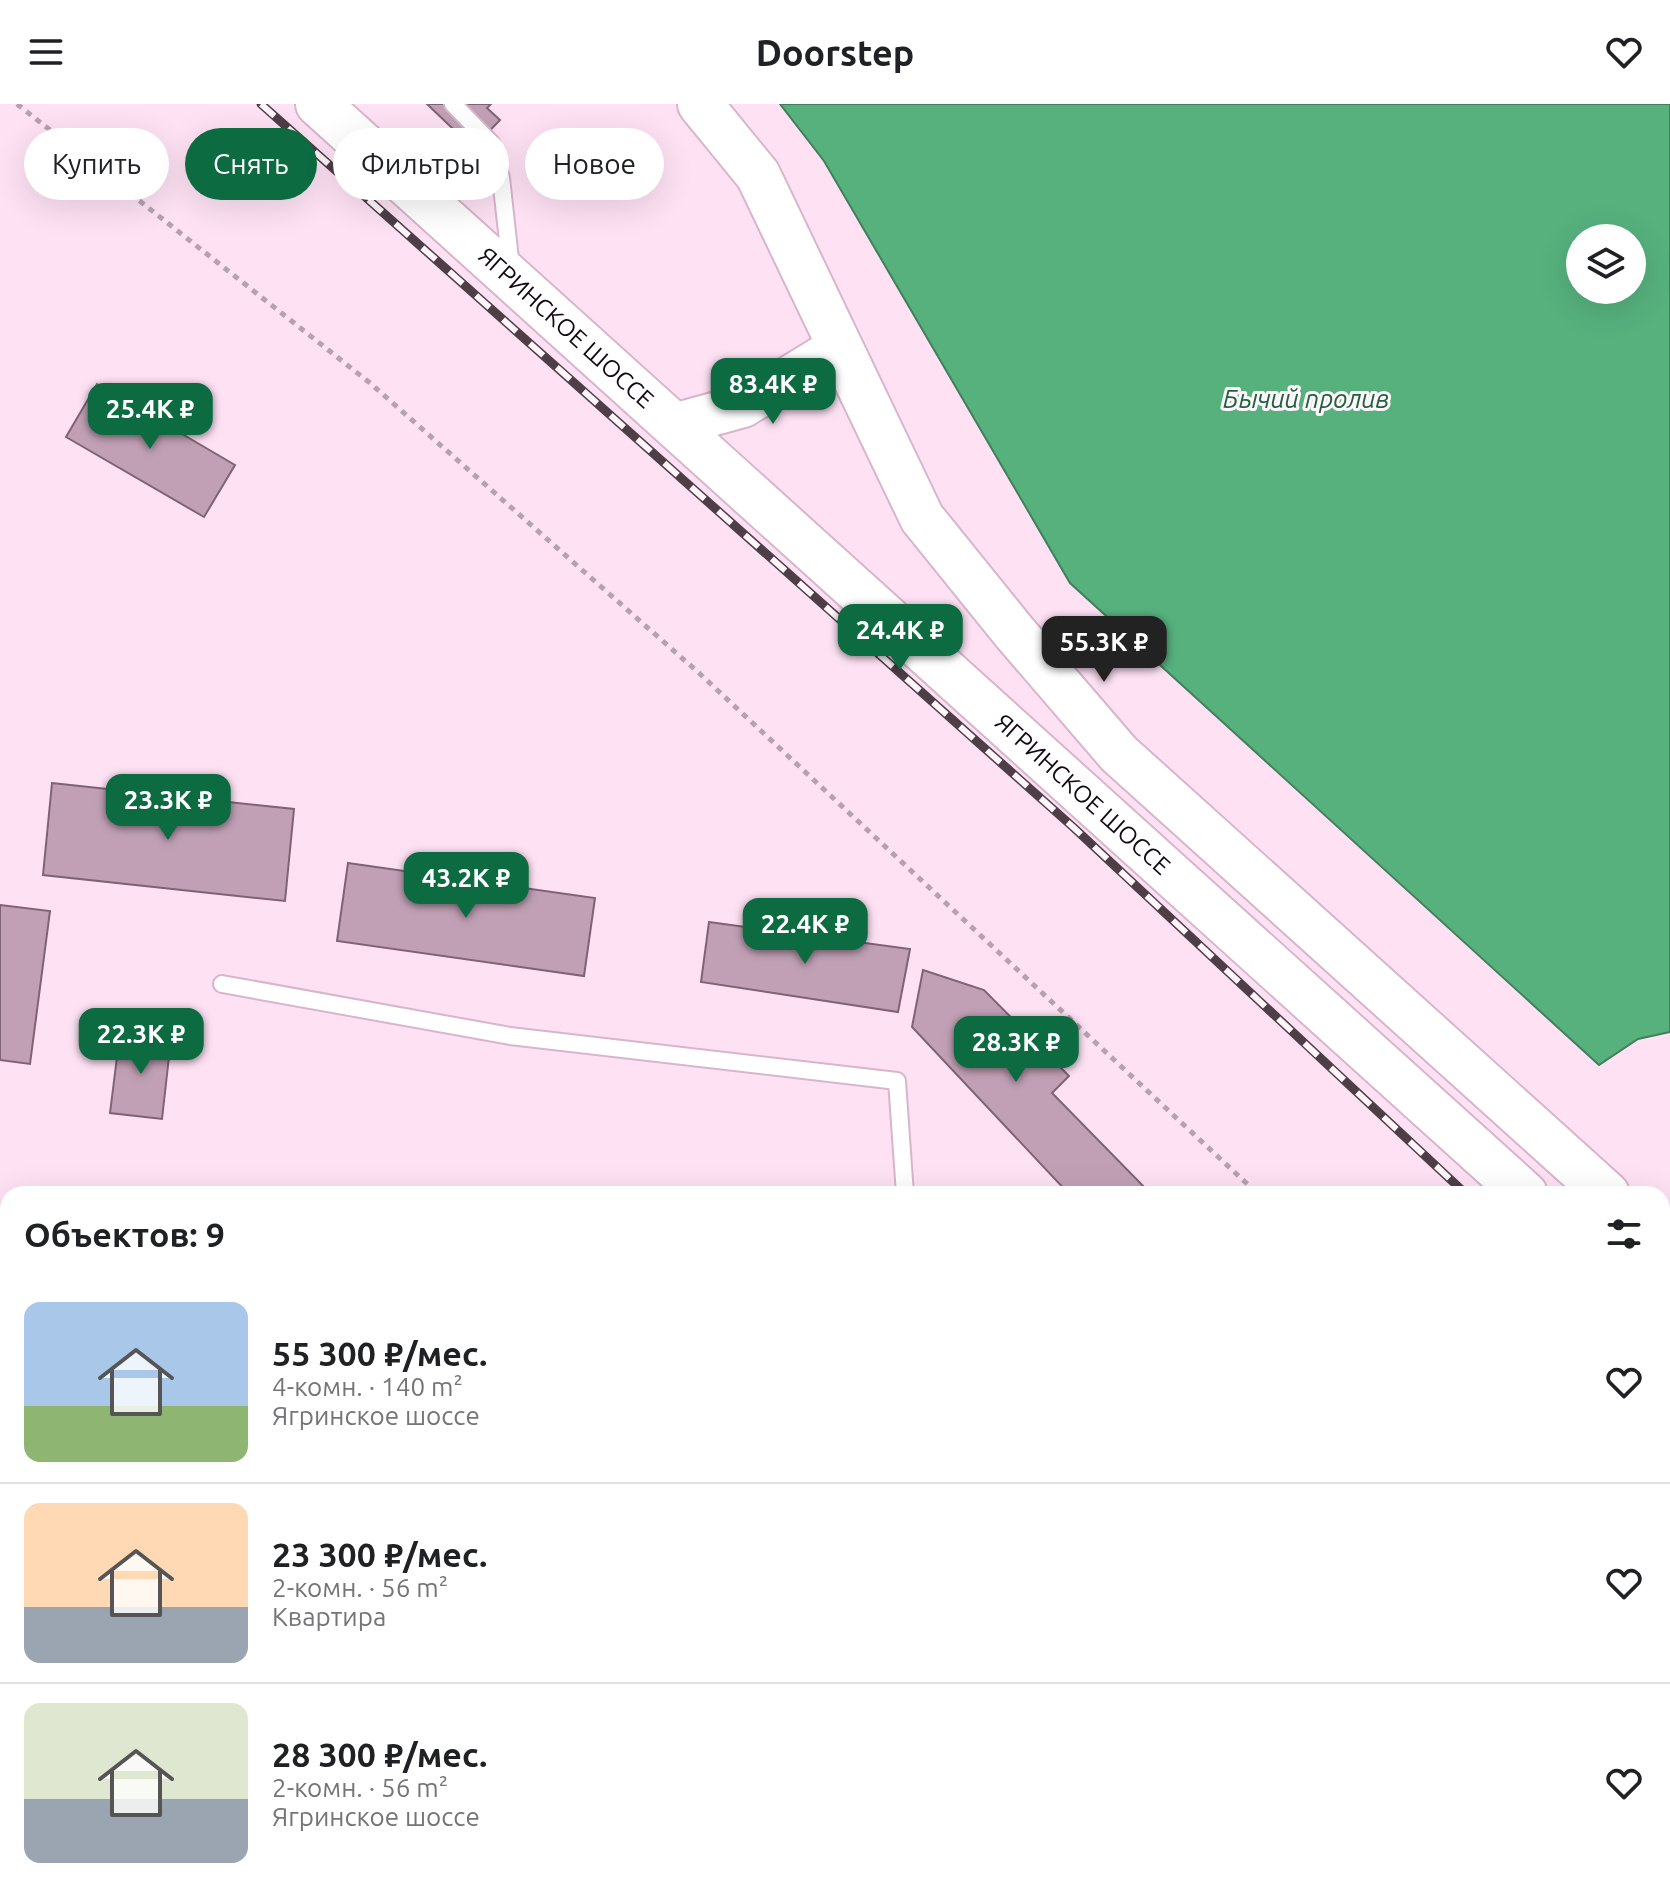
<!DOCTYPE html>
<html lang="ru">
<head>
<meta charset="utf-8">
<style>
	:root { --surface:#fff; --page:#f6f6f6; --text:#202124; --muted:#757577; --line:#e0e0e0; --accent:#0c6b40 }
	body { margin:0; font-family:Ubuntu,sans-serif; background:var(--page); color:var(--text); height:100vh; display:flex; flex-direction:column; font-size:30px; white-space:nowrap }
	* { box-sizing:border-box; margin:0 }
	p { font-size:26px; color:var(--muted) }
	.icon { flex:none; width:44px; height:44px; fill:none; stroke:currentColor; stroke-width:2; stroke-linecap:round; stroke-linejoin:round }
	.map { position:relative; flex:1; overflow:hidden }
	.side { position:absolute; left:0px; top:1082px; width:1670px; height:712px; display:flex; flex-direction:column; background:var(--surface); border-radius:24px 24px 0 0; box-shadow:0 8px 32px #0002 }
	.side>* { flex:none }
	.hud { position:absolute; left:24px; top:24px; width:800px; height:72px; display:flex; gap:16px }
	.fabs { position:absolute; left:1566px; top:120px; display:grid; gap:16px }
	.fabs a { display:grid; place-items:center; width:80px; height:80px; border-radius:50%; background:var(--surface); box-shadow:0 8px 32px #0002; font-size:40px }
	.price { position:absolute; translate:-50% -68px; padding:0 18px; border-radius:16px; background:var(--accent); color:#fff; font-size:26px; line-height:52px; filter:drop-shadow(0 2px 4px #0008) }
	.price::after { content:''; position:absolute; left:50%; top:48px; width:24px; height:18px; margin-left:-12px; background:inherit; clip-path:polygon(0 0,100% 0,50% 100%) }
	.price.on { background:#222; color:#fff }
	ul { padding:0; list-style:none }
	li { display:flex; align-items:center; gap:24px; height:200px; padding:0 24px }
	li+li { border-top:2px solid var(--line) }
	li span { display:grid; place-items:center; flex:none; width:224px; height:160px; border-radius:16px; color:#555 }
	li>.icon { margin-inline-start:auto }
	span .icon { width:96px; height:96px; fill:#fffc; stroke-width:1 }
	li b { font-size:34px }
	h2 { display:flex; justify-content:space-between; align-items:center; height:96px; padding:0 24px; font-size:34px }
	.tag { padding:0 28px; border-radius:36px; background:var(--surface); box-shadow:0 8px 32px #0002; font-size:28px; line-height:72px }
	.tag.on { background:var(--accent); color:#fff }
	header { display:flex; justify-content:space-between; align-items:center; height:104px; padding:0 24px; background:var(--surface); font-size:36px; font-weight:700 }
	.map>svg:first-child { display:block }
	.water { fill:#56b17d; stroke:#427f5d; stroke-width:2; fill-rule:evenodd }
	.building { fill:#c1a0b5; stroke:#806276; stroke-width:2 }
	.lines { fill:none; stroke-linecap:round; stroke-linejoin:round }
	.service-casing { stroke:#d8b5cb; stroke-width:20 }
	.minor-casing { stroke:#d8b5cb; stroke-width:38 }
	.tertiary-casing { stroke:#d8b5cb; stroke-width:46 }
	.secondary-casing { stroke:#d8b5cb; stroke-width:48 }
	.path { stroke:#b7a1b0; stroke-width:5; stroke-dasharray:6 6; stroke-linecap:butt }
	.service { stroke:#fff; stroke-width:16 }
	.minor { stroke:#fff; stroke-width:34 }
	.tertiary { stroke:#fff; stroke-width:42 }
	.secondary { stroke:#fff; stroke-width:44 }
	.rail-casing { stroke:#4d3e48; stroke-width:9 }
	.rail { stroke:#fef6fb; stroke-width:6; stroke-dasharray:18; stroke-linecap:butt }
	.labels { text-anchor:middle; stroke-width:6; stroke-linejoin:round; paint-order:stroke }
	.street-label { font-size:24px; fill:#140911; stroke:#fef6fb }
	.water-label { font-size:26px; font-style:italic; fill:#20623f; stroke:#fef6fb }
</style>
</head>
<body>
<header><svg class="icon" aria-label="menu" viewBox="0 0 24 24"><path d="M4 6h16M4 12h16M4 18h16"/></svg>Doorstep<svg class="icon" aria-label="heart" viewBox="0 0 24 24"><path d="M12 20l-8-8c-3-5 5-10 8-4 3-6 11-1 8 4z"/></svg></header>
<div class="map">
<svg width="1670" height="1794" viewBox="0 0 1670 1794">
	<rect width="100%" height="100%" fill="#fee2f4"/>
	<path class="water" d="M780 0H1670V928L1638 935 1599 961 1070 479 824 57ZM1580 134H1632V186H1580Z"/>
	<g class="building">
		<path d="M427 0H491L487 4 500 16 473 44Z"/>
		<path d="M97 280 235 361 204 413 66 333Z"/>
		<path d="M52 679 294 705 285 797 43 771Z"/>
		<path d="M348 759 595 794 584 872 337 837Z"/>
		<path d="M0 801 50 807 30 960 0 956Z"/>
		<path d="M709 818 910 845 898 908 701 878Z"/>
		<path d="M923 866 984 886 1069 972 1052 989 1151 1090H1069L912 923Z"/>
		<path d="M120 929 171 935 162 1015 110 1009Z"/>
	</g>
	<g class="lines">
		<defs>
			<g id="service">
				<path d="M453 0 491 39 501 74 511 164"/>
				<path d="M222 880 510 932 897 977 905 1090"/>
				<path d="M0 1417 8 1418"/>
				<path d="M1566 1786 1573 1794"/>
				<path d="M659 1794 660 1786"/>
			</g>
			<g id="minor">
				<path d="M0 1624 8 1625"/>
				<path d="M1166 1786 1223 1794"/>
			</g>
			<path id="tertiary" d="M674 321 743 302 839 243"/>
			<g id="secondary">
				<path id="s1" d="M318 0 1525 1090"/>
				<path d="M700 0 758 71 922 414 1014 528 1119 650 1607 1090"/>
				<path d="M1662 1140 1670 1147"/>
				<path d="M1662 1215 1670 1222"/>
			</g>
		</defs>
		<use href="#service" class="service-casing"/>
		<use href="#minor" class="minor-casing"/>
		<use href="#tertiary" class="tertiary-casing"/>
		<use href="#secondary" class="secondary-casing"/>
		<g class="path">
			<path d="M17 0 370 279 699 569 1258 1090"/>
			<path d="M1662 1467 1670 1474"/>
		</g>
		<use href="#service" class="service"/>
		<use href="#minor" class="minor"/>
		<use href="#tertiary" class="tertiary"/>
		<use href="#secondary" class="secondary"/>
		<defs>
			<g id="rail">
				<path d="M261 0 1073 723 1466 1090"/>
				<path d="M1662 1273 1670 1280"/>
				<path d="M651 1786 710 1794"/>
				<path d="M57 1794 98 1786"/>
			</g>
		</defs>
		<use href="#rail" class="rail-casing"/>
		<use href="#rail" class="rail"/>
	</g>
	<g class="labels">
		<g class="street-label">
			<text dy="8" stroke="none"><textPath href="#s1" startOffset="334">ЯГРИНСКОЕ ШОССЕ</textPath></text>
			<text dy="8" stroke="none"><textPath href="#s1" startOffset="1030">ЯГРИНСКОЕ ШОССЕ</textPath></text>
		</g>
		<g class="water-label">
			<text x="1306" y="304">Бычий пролив</text>
		</g>
	</g>
</svg>
<div class="fabs">
<a><svg class="icon" aria-label="layers" viewBox="0 0 24 24"><path d="M12 4l9 5-9 5-9-5zM3 14l9 5 9-5"/></svg></a>
</div>
<b class="price" style="left:773px;top:322px">83.4K ₽</b>
<b class="price" style="left:150px;top:347px">25.4K ₽</b>
<b class="price" style="left:900px;top:568px">24.4K ₽</b>
<b class="price on" style="left:1104px;top:580px">55.3K ₽</b>
<b class="price" style="left:168px;top:738px">23.3K ₽</b>
<b class="price" style="left:466px;top:816px">43.2K ₽</b>
<b class="price" style="left:805px;top:862px">22.4K ₽</b>
<b class="price" style="left:141px;top:972px">22.3K ₽</b>
<b class="price" style="left:1016px;top:980px">28.3K ₽</b>
<div class="hud">
<a class="tag">Купить</a>
<a class="tag on">Снять</a>
<a class="tag">Фильтры</a>
<a class="tag">Новое</a>
</div>
<section class="side">
<h2>Объектов: 9<svg class="icon" aria-label="filters" viewBox="0 0 24 24"><path d="M4 7h16M4 17h16"/><circle cx="9" cy="7" r="2"/><circle cx="15" cy="17" r="2"/></svg></h2>
<ul>
<li><span style="background:linear-gradient(#a9c7e8 65%,#8fb573 0)"><svg class="icon" aria-label="home" viewBox="0 0 24 24"><path d="M3 11l9-7 9 7M6 9v11h12V9"/></svg></span><div><b>55 300 ₽/мес.</b><p>4-комн. · 140 m²</p><p>Ягринское шоссе</p></div><svg class="icon" aria-label="heart" viewBox="0 0 24 24"><path d="M12 20l-8-8c-3-5 5-10 8-4 3-6 11-1 8 4z"/></svg></li>
<li><span style="background:linear-gradient(#ffd9b3 65%,#9aa5b1 0)"><svg class="icon" aria-label="home" viewBox="0 0 24 24"><path d="M3 11l9-7 9 7M6 9v11h12V9"/></svg></span><div><b>23 300 ₽/мес.</b><p>2-комн. · 56 m²</p><p>Квартира</p></div><svg class="icon" aria-label="heart" viewBox="0 0 24 24"><path d="M12 20l-8-8c-3-5 5-10 8-4 3-6 11-1 8 4z"/></svg></li>
<li><span style="background:linear-gradient(#dfe7d0 60%,#9aa5b1 0)"><svg class="icon" aria-label="home" viewBox="0 0 24 24"><path d="M3 11l9-7 9 7M6 9v11h12V9"/></svg></span><div><b>28 300 ₽/мес.</b><p>2-комн. · 56 m²</p><p>Ягринское шоссе</p></div><svg class="icon" aria-label="heart" viewBox="0 0 24 24"><path d="M12 20l-8-8c-3-5 5-10 8-4 3-6 11-1 8 4z"/></svg></li>
</ul>
</section>
</div>
</body>
</html>
